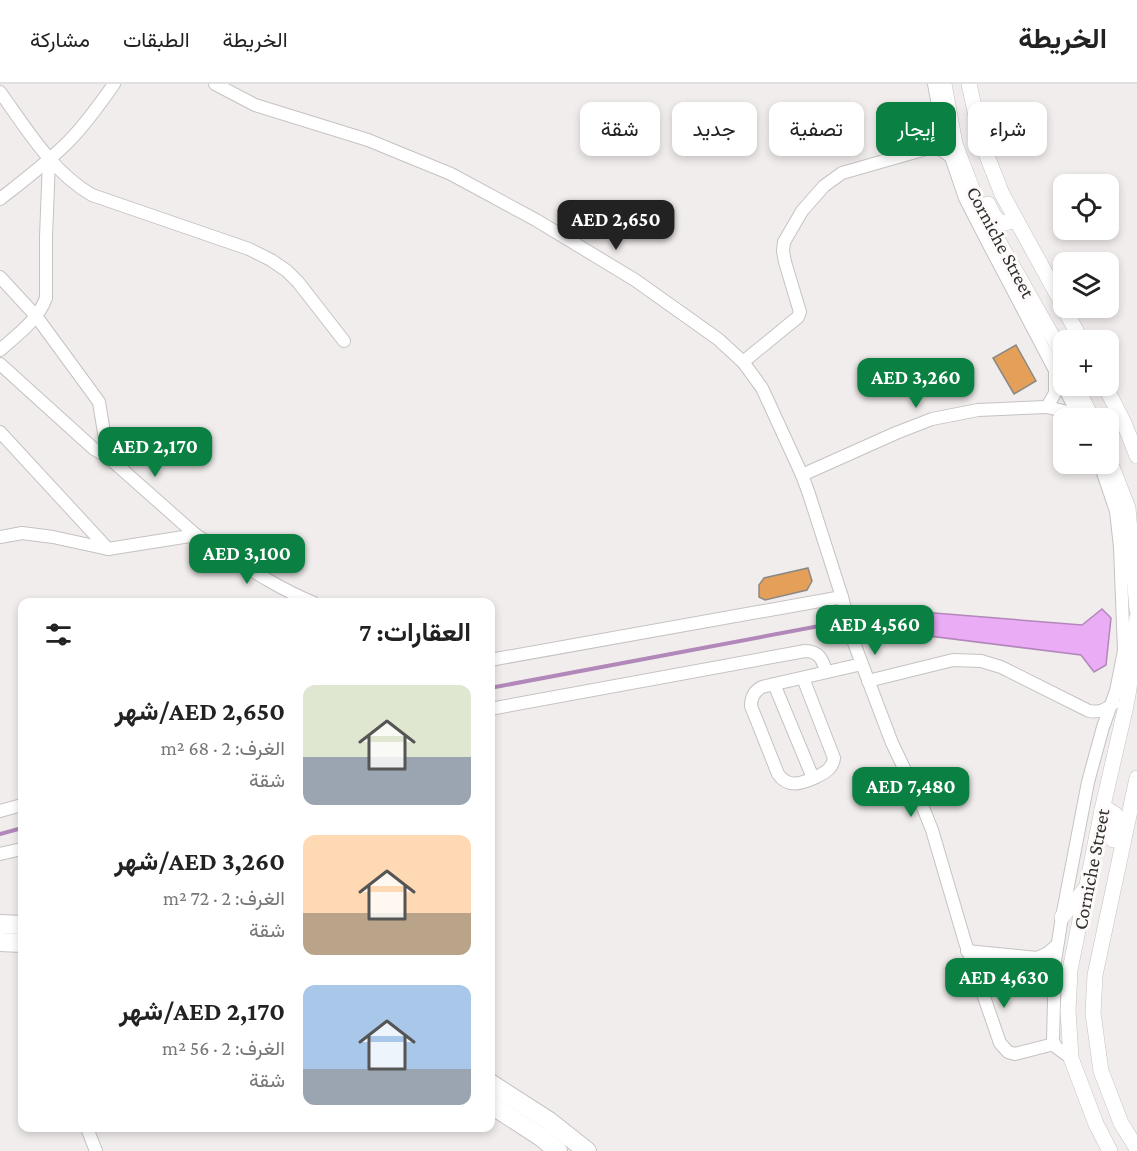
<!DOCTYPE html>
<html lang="ar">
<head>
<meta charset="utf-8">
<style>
	:root { --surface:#fff; --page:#f2f2f2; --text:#222; --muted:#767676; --line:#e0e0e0; --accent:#0b8043 }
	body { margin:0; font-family:"Crimson Pro",Vazirmatn,serif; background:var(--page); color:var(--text); direction:rtl; height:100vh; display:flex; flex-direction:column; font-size:22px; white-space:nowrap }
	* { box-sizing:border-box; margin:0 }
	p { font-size:20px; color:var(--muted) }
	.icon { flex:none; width:33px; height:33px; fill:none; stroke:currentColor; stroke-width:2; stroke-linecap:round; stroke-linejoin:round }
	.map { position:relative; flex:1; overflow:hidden; direction:ltr }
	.details { position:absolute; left:18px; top:514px; width:477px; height:534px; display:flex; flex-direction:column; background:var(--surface); border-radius:12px; box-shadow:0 3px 9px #0003; direction:rtl }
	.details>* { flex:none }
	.guide { position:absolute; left:513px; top:18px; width:534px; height:54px; direction:rtl; display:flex; gap:12px }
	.controls { position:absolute; left:1053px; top:90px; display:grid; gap:12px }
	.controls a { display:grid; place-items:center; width:66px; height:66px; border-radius:12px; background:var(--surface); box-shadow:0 3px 9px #0003; font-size:30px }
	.price { position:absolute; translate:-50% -51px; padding:0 14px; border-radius:12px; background:var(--accent); color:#fff; font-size:20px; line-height:39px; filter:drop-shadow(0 2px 3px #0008) }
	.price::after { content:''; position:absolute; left:50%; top:36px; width:18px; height:14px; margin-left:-9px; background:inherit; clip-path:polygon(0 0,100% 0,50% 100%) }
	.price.on { background:#222; color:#fff }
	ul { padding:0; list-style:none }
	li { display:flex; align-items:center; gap:18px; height:150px; padding:0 24px }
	li span { display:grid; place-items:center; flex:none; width:168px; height:120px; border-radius:12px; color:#555 }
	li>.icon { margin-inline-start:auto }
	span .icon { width:72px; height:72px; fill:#fffc; stroke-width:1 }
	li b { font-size:26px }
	h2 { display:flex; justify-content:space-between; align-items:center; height:72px; padding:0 24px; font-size:26px }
	.pill { padding:0 21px; border-radius:12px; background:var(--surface); box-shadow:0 3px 9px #0003; font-size:21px; line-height:54px }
	.pill.on { background:var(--accent); color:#fff }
	header { display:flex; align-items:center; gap:36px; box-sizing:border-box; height:84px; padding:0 30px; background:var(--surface); border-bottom:2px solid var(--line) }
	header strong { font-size:28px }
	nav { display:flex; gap:33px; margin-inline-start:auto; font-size:21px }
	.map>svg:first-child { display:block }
	.water { fill:#e9acf5; stroke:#b287ba; stroke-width:1.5 }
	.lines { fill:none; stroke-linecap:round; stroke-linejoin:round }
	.stream { stroke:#b287ba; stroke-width:4 }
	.building { fill:#e49f59; stroke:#8a8885; stroke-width:1.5 }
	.minor-casing { stroke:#c6c2c2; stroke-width:14 }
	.major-casing { stroke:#c6c2c2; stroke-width:16 }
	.highway-casing { stroke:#c6c2c2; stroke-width:20 }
	.minor { stroke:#fff; stroke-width:12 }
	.major { stroke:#fff; stroke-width:15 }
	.highway { stroke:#fff; stroke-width:18 }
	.labels { text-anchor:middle; stroke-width:6; stroke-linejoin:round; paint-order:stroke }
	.street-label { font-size:20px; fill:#313030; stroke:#fefaf9 }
</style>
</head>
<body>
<header>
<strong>الخريطة</strong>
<nav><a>الخريطة</a><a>الطبقات</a><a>مشاركة</a></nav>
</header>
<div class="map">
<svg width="1137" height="1067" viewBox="0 0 1137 1067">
	<rect width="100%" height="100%" fill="#f1edec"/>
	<path class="water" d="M860 523 1082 541 1102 525 1111 534 1106 581 1094 588 1081 571 865 544Z"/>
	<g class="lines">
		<g class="stream">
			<path d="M490 604 862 534H867"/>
			<path d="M0 750 22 744"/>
		</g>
	</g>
	<g class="building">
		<path d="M1016 261 1036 297 1014 310 993 274Z"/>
		<path d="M808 484 812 497 807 506 765 516 759 513V501L764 494Z"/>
	</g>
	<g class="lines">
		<defs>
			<g id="minor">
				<path d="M215 0 255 21 368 56 451 90 536 136 635 196 718 255 743 278 762 304 802 391 809 410 842 513 853 556 862 580 892 659 924 726 932 746 965 858 1000 959 1008 968 1015 970 1054 960"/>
				<path d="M934 0 943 47 951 73 965 114 986 155 1080 334"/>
				<path d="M0 8C26 44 52 88 92 111L249 165 271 176 287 187 298 198 344 257"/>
				<path d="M0 115C23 97 47 79 68 58 85 41 100 20 114 0"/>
				<path d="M0 193 36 232 99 318 108 373"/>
				<path d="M0 266C17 251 38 236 46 214V153L49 76"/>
				<path d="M743 278 798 233 800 228 785 178 783 167 784 158 802 127 824 102 842 89 933 63 943 67 951 73"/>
				<path d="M0 280 94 365 108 373 196 451 108 465 53 453 22 449 0 453"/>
				<path d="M1055 289V309L1047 323 1079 331"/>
				<path d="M0 348 108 465"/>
				<path d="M802 391 896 349 932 335 978 326 1047 323"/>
				<path d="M196 451C235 475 272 502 314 519"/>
				<path d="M490 576 842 513"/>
				<path d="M803 594 834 674C832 686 824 689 814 694 800 700 788 704 778 690L751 622C751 613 754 607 762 603L862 580"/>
				<path d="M868 597 953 576 981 577 1001 583 1089 627C1099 629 1106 626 1114 619"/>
				<path d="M774 600 813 694"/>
				<path d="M490 625 805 567C819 567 823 576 826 588"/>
				<path d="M0 727 22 721"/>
				<path d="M0 770 22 765"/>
				<path d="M967 867 1037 874 1048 869 1057 861"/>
				<path d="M1071 974 1056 963 1053 957 1055 877 1062 833 1088 698 1103 643 1116 607 1124 567 1120 463 1116 427 1100 380"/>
				<path d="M87 1044 96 1067"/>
			</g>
			<g id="major">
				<path d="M944 0 955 60 979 123 1055 257 1064 276"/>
				<path d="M969 0 982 59 1002 110 1064 223"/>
				<path d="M988 120C995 135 999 144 1016 135"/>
				<path d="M1064 224 1081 256"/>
				<path d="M1076 302 1092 334"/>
				<path d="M1105 302 1124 339 1137 372"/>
				<path d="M1108 373 1128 424 1137 525"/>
				<path d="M1137 694 1095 891 1093 929 1101 987 1121 1039 1137 1065"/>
				<path d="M1102 726 1107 725 1115 730 1117 740 1113 756"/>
				<path d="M1062 833 1085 805"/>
				<path d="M1110 1067 1096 1040 1071 974 1068 927 1070 886 1102 726 1125 626 1129 605 1137 533"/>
			</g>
			<g id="highway">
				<path d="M0 840 22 841"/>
				<path d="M0 858 22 859"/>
				<path d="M490 999 549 1037 587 1067"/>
				<path d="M490 1020 541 1053 558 1067"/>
			</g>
		</defs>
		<use href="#minor" class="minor-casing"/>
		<use href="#major" class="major-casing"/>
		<use href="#highway" class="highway-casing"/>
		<use href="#minor" class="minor"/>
		<use href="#major" class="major"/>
		<use href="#highway" class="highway"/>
	</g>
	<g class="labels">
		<g class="street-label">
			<text transform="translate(1001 158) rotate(62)" y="7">Corniche Street</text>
			<text transform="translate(1091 785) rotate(-79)" y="7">Corniche Street</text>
		</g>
	</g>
</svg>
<div class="controls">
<a><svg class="icon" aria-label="locate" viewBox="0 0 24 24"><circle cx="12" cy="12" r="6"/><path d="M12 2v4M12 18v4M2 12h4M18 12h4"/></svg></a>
<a><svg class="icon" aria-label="layers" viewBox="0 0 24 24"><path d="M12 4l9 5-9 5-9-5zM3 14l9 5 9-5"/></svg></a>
<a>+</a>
<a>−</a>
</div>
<b class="price on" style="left:616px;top:167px">AED 2,650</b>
<b class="price" style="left:916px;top:325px">AED 3,260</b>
<b class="price" style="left:155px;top:394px">AED 2,170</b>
<b class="price" style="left:247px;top:501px">AED 3,100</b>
<b class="price" style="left:875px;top:572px">AED 4,560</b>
<b class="price" style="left:911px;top:734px">AED 7,480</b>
<b class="price" style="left:1004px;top:925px">AED 4,630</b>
<div class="guide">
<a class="pill">شراء</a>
<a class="pill on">إيجار</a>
<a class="pill">تصفية</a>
<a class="pill">جديد</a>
<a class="pill">شقة</a>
</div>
<section class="details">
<h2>العقارات: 7<svg class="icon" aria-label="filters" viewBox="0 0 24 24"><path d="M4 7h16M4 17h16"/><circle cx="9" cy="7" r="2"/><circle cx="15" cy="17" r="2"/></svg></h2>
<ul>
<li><span style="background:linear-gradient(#dfe7d0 60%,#9aa5b1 0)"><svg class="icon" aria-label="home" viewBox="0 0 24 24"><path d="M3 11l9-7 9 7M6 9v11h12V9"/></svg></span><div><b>AED 2,650/شهر</b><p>الغرف: 2 · 68 m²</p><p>شقة</p></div></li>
<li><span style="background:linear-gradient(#ffd9b3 65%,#b9a48a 0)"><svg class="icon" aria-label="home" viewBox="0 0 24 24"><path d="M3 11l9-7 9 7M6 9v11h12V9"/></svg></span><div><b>AED 3,260/شهر</b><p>الغرف: 2 · 72 m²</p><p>شقة</p></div></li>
<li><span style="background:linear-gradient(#a9c7e8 70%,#9aa5b1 0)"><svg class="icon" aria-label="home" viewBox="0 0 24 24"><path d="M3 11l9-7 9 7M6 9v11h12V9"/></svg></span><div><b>AED 2,170/شهر</b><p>الغرف: 2 · 56 m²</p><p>شقة</p></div></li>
</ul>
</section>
</div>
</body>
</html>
